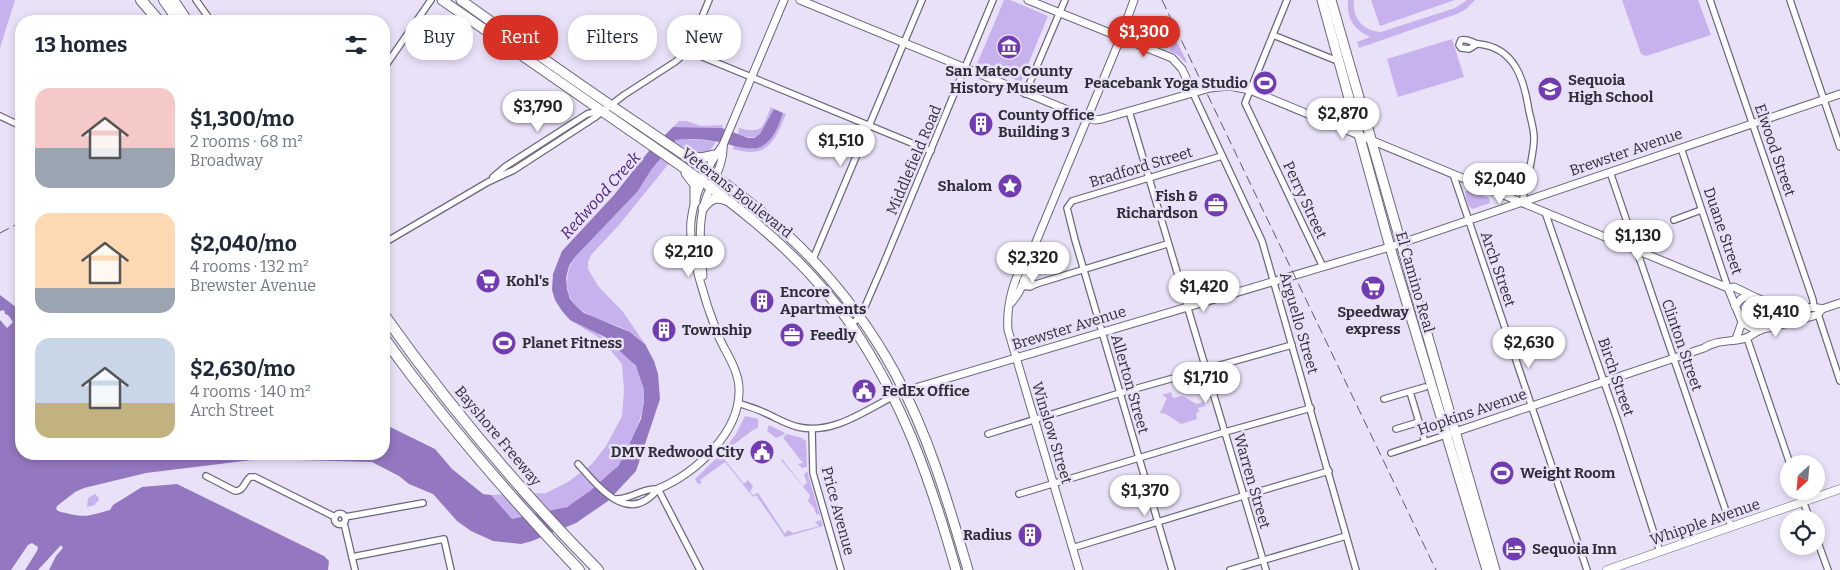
<!DOCTYPE html>
<html lang="en">
<head>
<meta charset="utf-8">
<style>
	:root { --surface:#fff; --page:#f6f6f7; --text:#1f2937; --muted:#747a83; --accent:#d93025 }
	body { margin:0; font-family:Bitter,serif; background:var(--page); color:var(--text); height:100vh; display:flex; flex-direction:column; font-size:19px; white-space:nowrap }
	* { box-sizing:border-box; margin:0 }
	p { font-size:16px; color:var(--muted) }
	.icon { flex:none; width:28px; height:28px; fill:none; stroke:currentColor; stroke-width:2; stroke-linecap:round; stroke-linejoin:round }
	.map { position:relative; flex:1; overflow:hidden }
	.panel { position:absolute; left:15px; top:15px; width:375px; height:445px; display:flex; flex-direction:column; background:var(--surface); border-radius:20px; box-shadow:0 2px 8px #0003 }
	.panel>* { flex:none }
	.top-card { position:absolute; left:405px; top:15px; width:475px; height:45px; display:flex; gap:10px }
	.needle { width:32px; rotate:206deg }
	.tools { position:absolute; left:1780px; top:455px; display:grid; gap:10px }
	.tools a { display:grid; place-items:center; width:45px; height:45px; border-radius:50%; background:var(--surface); box-shadow:0 2px 8px #0003; font-size:25px }
	.price { position:absolute; translate:-50% -42px; padding:0 11px; border-radius:18px; background:#fff; color:#222; font-size:16px; line-height:32px; filter:drop-shadow(0 1px 2px #0008) }
	.price::after { content:''; position:absolute; left:50%; top:30px; width:15px; height:11px; margin-left:-8px; background:inherit; clip-path:polygon(0 0,100% 0,50% 100%) }
	.price.on { background:var(--accent); color:#fff }
	ul { padding:0; list-style:none }
	li { display:flex; align-items:center; gap:15px; height:125px; padding:0 20px }
	li span { display:grid; place-items:center; flex:none; width:140px; height:100px; border-radius:15px; color:#555 }
	li>.icon { margin-inline-start:auto }
	span .icon { width:60px; height:60px; fill:#fffc; stroke-width:1 }
	li b { font-size:21px }
	h2 { display:flex; justify-content:space-between; align-items:center; height:60px; padding:0 20px; font-size:21px }
	.pill { padding:0 18px; border-radius:20px; background:var(--surface); box-shadow:0 2px 8px #0003; font-size:18px; line-height:45px }
	.pill.on { background:var(--accent); color:#fff }
	.map>svg:first-child { display:block }
	.green { fill:#c7b2ee }
	.water { fill:#9377c0 }
	.pier { fill:#e9e1f8 }
	.lines { fill:none; stroke-linecap:round; stroke-linejoin:round }
	.minor-casing { stroke:#6e677b; stroke-width:8 }
	.tertiary-casing { stroke:#6e677b; stroke-width:9 }
	.secondary-casing { stroke:#6e677b; stroke-width:9 }
	.primary-casing { stroke:#6e677b; stroke-width:11 }
	.motorway-casing { stroke:#6e677b; stroke-width:12 }
	.minor { stroke:#fff; stroke-width:5.5 }
	.tertiary { stroke:#fff; stroke-width:7 }
	.secondary { stroke:#fff; stroke-width:8 }
	.primary { stroke:#fff; stroke-width:9 }
	.motorway { stroke:#fff; stroke-width:10 }
	.rail { stroke:#5c5864; stroke-width:1; stroke-dasharray:10 5; stroke-linecap:butt }
	.labels { text-anchor:middle; stroke-width:5; stroke-linejoin:round; paint-order:stroke }
	.poi-label { font-size:15px; font-weight:bold; fill:#302e36; stroke:#e9e1f8; text-anchor:start }
	.street-label { font-size:15px; fill:#302e36; stroke:#e9e1f8 }
	.water-label { font-size:16px; font-style:italic; fill:#4a2078; stroke:#e9e1f8 }
</style>
</head>
<body>
<div class="map">
<svg width="1840" height="570" viewBox="0 0 1840 570">
	<rect width="100%" height="100%" fill="#e9e1f8"/>
	<g class="green">
		<path d="M0 0H15L0 48Z"/>
		<path d="M1004 0H1010L1048 16 1021 82 977 64Z"/>
		<path d="M1348 0H1354C1352 18 1363 31 1381 32L1455 8 1467 0H1475L1466 9 1457 14 1359 48 1357 42 1370 37C1354 30 1346 17 1348 0Z"/>
		<path d="M1371 0H1455L1380 26Z"/>
		<path d="M1622 0H1698L1711 35 1646 56 1641 54Z"/>
		<path d="M1175 38 1187 62 1186 63 1178 55 1169 51Z"/>
		<path d="M1452 39 1464 77 1398 97 1387 59Z"/>
		<path d="M771 107 774 109C766 127 761 145 738 134L739 128C764 134 762 128 771 107Z"/>
		<path d="M783 113 786 114C774 143 767 159 733 149L734 145 753 149 773 136Z"/>
		<path d="M679 121H687L701 126 723 125 722 128 673 127Z"/>
		<path d="M685 139 716 141C707 160 698 155 683 146L619 225 591 255 588 262V269L598 286 623 312 645 344C640 340 635 335 630 332 615 323 598 321 584 312 564 300 563 277 574 258L638 191 651 170 676 140Z"/>
		<path d="M1469 190 1489 198 1490 203 1472 209C1468 206 1464 196 1466 191Z"/>
		<path d="M1749 300C1758 303 1772 306 1779 312L1762 317 1759 324C1747 327 1744 319 1740 309L1743 302Z"/>
		<path d="M570 320C595 331 619 344 635 366 653 389 641 419 631 442 627 450 624 458 618 465 609 477 582 500 568 506 556 512 527 516 512 519L491 495 546 493 568 482 592 464 606 446 622 416 624 390 622 364 601 339Z"/>
		<path d="M1171 392 1173 398 1182 396 1197 404 1204 402 1205 406 1198 408 1199 411 1196 414 1197 419 1181 424 1166 414 1160 413 1167 398 1162 395Z"/>
		<path d="M745 416 758 419V428L753 430 729 448 727 446 736 434Z"/>
		<path d="M769 425 785 433V434L776 438 767 431Z"/>
		<path d="M787 434 802 438 806 441 807 467 802 468 798 464 803 463 783 438Z"/>
		<path d="M724 451 727 455 725 460 744 484 748 480 753 486 750 492 753 495 758 493 785 534 788 530 793 533 819 526 815 522 821 520 823 526 785 537 756 495 753 497 725 462 700 480 702 483 698 484 695 479Z"/>
		<path d="M782 459 803 486 807 483 804 475 807 471 820 515 816 514 814 508 808 501 810 495 781 460Z"/>
		<path d="M95 494 99 498 98 502H96L95 505 87 507 88 498Z"/>
	</g>
	<path class="water" d="M774 109 783 113C778 126 774 141 760 147 749 152 726 143 714 141 702 139 688 138 676 140L651 170 638 191 574 258 569 266 566 278 567 289 570 299 577 307 584 313 630 332 645 344 654 361 658 374 660 399 636 471 608 501 576 523 532 541 521 544 493 541 471 531 457 521 433 494 409 484 399 476 372 462 260 459 146 473 84 488 75 492 57 506 56 509 58 511C83 518 85 517 110 510L113 505 142 487 177 484 324 556 329 561 328 570H49L56 556 63 548 61 545 38 570H25L37 551 38 547 32 543 28 545 11 570H0V295L17 308 21 317V454H384V424L435 449 452 469 483 494 491 495 512 519 567 507 590 491 618 466 624 456 641 419 644 402V389L636 366 605 337 570 320 562 311 555 300 552 290 553 274 562 251 614 195 648 152 673 127 722 128 748 138H754L760 134Z"/>
	<path class="pier" d="M4 310 5 314 8 315 13 322 7 328 0 320V311Z"/>
	<g class="lines">
		<defs>
			<g id="minor">
				<path d="M196 0 211 21"/>
				<path d="M1287 0 1245 103 1323 267"/>
				<path d="M1710 0 1813 300 1814 308"/>
				<path d="M1790 0 1840 147"/>
				<path d="M1273 35 1340 62"/>
				<path d="M1477 44 1469 49 1461 48 1459 45 1461 40C1468 38 1472 43 1479 44 1515 48 1524 79 1529 111 1531 120 1534 129 1534 138 1534 155 1526 185 1522 202"/>
				<path d="M688 51 931 151"/>
				<path d="M384 68 431 0"/>
				<path d="M1193 93 1262 241 1356 570"/>
				<path d="M1025 94 1065 0"/>
				<path d="M1129 111 1266 570"/>
				<path d="M0 116 21 126"/>
				<path d="M1681 148 1728 288"/>
				<path d="M1610 172 1731 526"/>
				<path d="M1453 174 1587 570"/>
				<path d="M493 177 506 166 587 114 599 111"/>
				<path d="M1545 212 1618 422 1660 552"/>
				<path d="M1674 220 1701 210"/>
				<path d="M384 243 488 182 514 170 594 118 624 95 675 62 688 51 709 0"/>
				<path d="M813 259 922 0"/>
				<path d="M1036 284 1167 244"/>
				<path d="M1021 286 1030 287 1036 284 1023 280"/>
				<path d="M1818 314 1840 381"/>
				<path d="M850 324 860 318 883 265 993 0"/>
				<path d="M1747 338 1790 464"/>
				<path d="M1410 392 1425 442"/>
				<path d="M1384 399 1425 387"/>
				<path d="M738 403C746 406 755 408 763 412 775 417 785 424 798 427 837 436 871 405 905 391"/>
				<path d="M812 429 813 473 841 570"/>
				<path d="M1396 429 1419 422"/>
				<path d="M988 434 1120 393 1292 345"/>
				<path d="M1391 453 1455 432"/>
				<path d="M578 464C600 488 628 526 658 489 640 488 633 499 616 499"/>
				<path d="M206 476 235 491C244 491 244 482 250 477H255L335 517"/>
				<path d="M658 489 700 570"/>
				<path d="M1799 491 1810 519"/>
				<path d="M1019 494 1225 432 1311 408"/>
				<circle cx="340" cy="519" r="5.5"/>
				<path d="M345 517 423 503"/>
				<path d="M344 523 355 570"/>
				<path d="M1816 537 1828 570"/>
				<path d="M1072 548 1243 496 1329 471"/>
				<path d="M352 557 444 539 451 570"/>
				<path d="M1172 570 1075 240 1067 208 1072 201 1222 156"/>
				<path d="M1230 570 1346 536"/>
			</g>
			<g id="tertiary">
				<path d="M800 0 1087 118 1095 120 1102 119 1210 88 1229 86 1250 90 1728 288 1734 287C1751 295 1768 305 1786 308 1797 310 1814 305 1822 309L1840 303"/>
				<path d="M1028 0 1172 58 1182 69 1193 93"/>
				<path d="M1031 254C1014 272 1006 306 1008 330L1079 570"/>
				<path d="M703 276C701 254 698 230 703 209 707 187 725 167 723 145"/>
				<path d="M1728 288 1742 322 1736 339"/>
				<path d="M1011 303C1022 291 1029 271 1031 254L1118 44 1134 0"/>
				<path d="M1735 306 1741 299 1747 296 1753 299"/>
				<path d="M1742 322 1750 327 1761 330C1769 321 1785 322 1785 308"/>
				<path d="M905 391 1393 246 1840 94"/>
				<path d="M1455 432 1704 348C1716 340 1729 342 1742 339 1750 338 1756 331 1763 329 1780 326 1796 320 1813 316L1818 314 1822 309"/>
				<path d="M658 489C696 473 741 432 739 388 738 368 725 352 718 335 707 307 688 250 691 221 694 195 707 166 723 145L784 0"/>
			</g>
			<path id="secondary" d="M1607 570 1840 489"/>
			<g id="primary">
				<path d="M442 0C506 44 569 88 632 132 713 188 795 243 852 326 904 403 931 482 956 570"/>
				<path d="M461 0C521 43 581 86 643 127 676 150 711 172 743 197 805 245 858 305 895 373 929 436 948 502 968 570"/>
				<path d="M1322 0 1390 247 1487 570"/>
				<path d="M1331 0 1495 570"/>
				<path d="M688 156 701 158 715 155"/>
				<path d="M686 173 695 185V202"/>
				<path d="M703 208C710 199 715 196 726 200"/>
			</g>
			<g id="motorway">
				<path d="M141 0 159 21"/>
				<path d="M164 0 179 21"/>
				<path d="M173 0 187 21"/>
				<path d="M384 315C448 405 520 491 598 570"/>
				<path d="M384 338C443 420 509 496 579 570"/>
			</g>
		</defs>
		<use href="#minor" class="minor-casing"/>
		<use href="#tertiary" class="tertiary-casing"/>
		<use href="#secondary" class="secondary-casing"/>
		<use href="#primary" class="primary-casing"/>
		<use href="#motorway" class="motorway-casing"/>
		<use href="#minor" class="minor"/>
		<use href="#tertiary" class="tertiary"/>
		<use href="#secondary" class="secondary"/>
		<use href="#primary" class="primary"/>
		<use href="#motorway" class="motorway"/>
		<g class="rail">
			<path d="M1162 0 1436 570"/>
			<path d="M0 233 21 222"/>
		</g>
	</g>
	<defs>
		<symbol id="museum-disc" viewBox="-11 -11 22 22"><circle r="9.5" fill="#713bb2" stroke="#e9e1f8"/><path d="M0-6L6-3V-2H-6V-3ZM-5-1h2V3h-2ZM-1-1h2V3h-2ZM3-1h2V3H3ZM-6 4H6V6H-6Z" fill="#fff"/></symbol>
		<symbol id="stadium-disc" viewBox="-11 -11 22 22"><circle r="9.5" fill="#713bb2" stroke="#e9e1f8"/><path d="M0-5a6.5 5 0 1 0 0 10a6.5 5 0 1 0 0-10ZM-3.5-1.8h7v3.6h-7Z" fill="#fff"/></symbol>
		<symbol id="school-disc" viewBox="-11 -11 22 22"><circle r="9.5" fill="#713bb2" stroke="#e9e1f8"/><path d="M0-5L7-2L0 1L-7-2ZM-4 1L0 2.5L4 1V4Q0 6-4 4Z" fill="#fff"/></symbol>
		<symbol id="building-disc" viewBox="-11 -11 22 22"><circle r="9.5" fill="#713bb2" stroke="#e9e1f8"/><path d="M-4-6H4V6H1V3H-1V6H-4ZM-2.5-4.3h1.7v1.8h-1.7ZM.8-4.3h1.7v1.8H.8ZM-2.5-1h1.7V.8h-1.7ZM.8-1h1.7V.8H.8Z" fill="#fff"/></symbol>
		<symbol id="sight-disc" viewBox="-11 -11 22 22"><circle r="9.5" fill="#713bb2" stroke="#e9e1f8"/><path d="M0-6L1.8-2.2L6-1.7L2.9 1.2L3.7 5.4L0 3.3L-3.7 5.4L-2.9 1.2L-6-1.7L-1.8-2.2Z" fill="#fff"/></symbol>
		<symbol id="office-disc" viewBox="-11 -11 22 22"><circle r="9.5" fill="#713bb2" stroke="#e9e1f8"/><path d="M-6-3h4V-5.5h4V-3h4V5H-6ZM-1-4.5V-3h2v-1.5ZM-6 0V1H6V0Z" fill="#fff"/></symbol>
		<symbol id="supermarket-disc" viewBox="-11 -11 22 22"><circle r="9.5" fill="#713bb2" stroke="#e9e1f8"/><path d="M-6-5.5h2.5l.6 2H6L4.5 2H-2.5L-4.4-4H-6ZM-1.5 3.2a1.3 1.3 0 1 0 .1 0ZM3 3.2a1.3 1.3 0 1 0 .1 0Z" fill="#fff"/></symbol>
		<symbol id="civic-disc" viewBox="-11 -11 22 22"><circle r="9.5" fill="#713bb2" stroke="#e9e1f8"/><path d="M-.6-6.5H3V-4.5H.6V-3L4-1V1h2V6H-6V1h2V-1L-.6-3ZM-1.2 2.5V6h2.4V2.5Z" fill="#fff"/></symbol>
		<symbol id="hotel-disc" viewBox="-11 -11 22 22"><circle r="9.5" fill="#713bb2" stroke="#e9e1f8"/><path d="M-6-4.5h1.5V1H6V5H4.5V3h-9V5H-6ZM-4 0a1.8 1.8 0 1 1 3.6 0ZM.5 0V-2.5h3Q6-2.5 6 0Z" fill="#fff"/></symbol>
	</defs>
	<g fill-rule="evenodd">
		<use href="#museum-disc" x="995" y="33" width="28" height="28"/>
		<use href="#stadium-disc" x="1251" y="69" width="28" height="28"/>
		<use href="#school-disc" x="1536" y="75" width="28" height="28"/>
		<use href="#building-disc" x="967" y="110" width="28" height="28"/>
		<use href="#sight-disc" x="996" y="172" width="28" height="28"/>
		<use href="#office-disc" x="1202" y="191" width="28" height="28"/>
		<use href="#supermarket-disc" x="474" y="267" width="28" height="28"/>
		<use href="#supermarket-disc" x="1359" y="274" width="28" height="28"/>
		<use href="#building-disc" x="748" y="287" width="28" height="28"/>
		<use href="#building-disc" x="650" y="316" width="28" height="28"/>
		<use href="#office-disc" x="778" y="321" width="28" height="28"/>
		<use href="#stadium-disc" x="490" y="329" width="28" height="28"/>
		<use href="#civic-disc" x="850" y="377" width="28" height="28"/>
		<use href="#civic-disc" x="748" y="438" width="28" height="28"/>
		<use href="#stadium-disc" x="1488" y="459" width="28" height="28"/>
		<use href="#building-disc" x="1016" y="521" width="28" height="28"/>
		<use href="#hotel-disc" x="1500" y="535" width="28" height="28"/>
	</g>
	<g class="labels">
		<g class="poi-label">
			<text x="1009" y="76" text-anchor="middle">San Mateo County<tspan x="1009" dy="17">History Museum</tspan></text>
			<text x="1568" y="85">Sequoia<tspan x="1568" dy="17">High School</tspan></text>
			<text x="1248" y="88" text-anchor="end">Peacebank Yoga Studio</text>
			<text x="998" y="120">County Office<tspan x="998" dy="17">Building 3</tspan></text>
			<text x="992" y="191" text-anchor="end">Shalom</text>
			<text x="1198" y="201" text-anchor="end">Fish &amp;<tspan x="1198" dy="17">Richardson</tspan></text>
			<text x="506" y="286">Kohl's</text>
			<text x="780" y="297">Encore<tspan x="780" dy="17">Apartments</tspan></text>
			<text x="1373" y="317" text-anchor="middle">Speedway<tspan x="1373" dy="17">express</tspan></text>
			<text x="682" y="335">Township</text>
			<text x="810" y="340">Feedly</text>
			<text x="522" y="348">Planet Fitness</text>
			<text x="882" y="396">FedEx Office</text>
			<text x="744" y="457" text-anchor="end">DMV Redwood City</text>
			<text x="1520" y="478">Weight Room</text>
			<text x="1012" y="540" text-anchor="end">Radius</text>
			<text x="1532" y="554">Sequoia Inn</text>
		</g>
		<g class="street-label">
			<text transform="translate(1775 150) rotate(71)" y="5">Elwood Street</text>
			<text transform="translate(1626 152) rotate(-19)" y="5">Brewster Avenue</text>
			<text transform="translate(914 160) rotate(-67)" y="5">Middlefield Road</text>
			<text transform="translate(1141 167) rotate(-17)" y="5">Bradford Street</text>
			<text transform="translate(737 193) rotate(38)" y="5">Veterans Boulevard</text>
			<text transform="translate(1305 200) rotate(65)" y="5">Perry Street</text>
			<text transform="translate(1723 231) rotate(71)" y="5">Duane Street</text>
			<text transform="translate(1498 269) rotate(71)" y="5">Arch Street</text>
			<text transform="translate(1415 282) rotate(74)" y="5">El Camino Real</text>
			<text transform="translate(1299 323) rotate(74)" y="5">Arguello Street</text>
			<text transform="translate(1069 328) rotate(-17)" y="5">Brewster Avenue</text>
			<text transform="translate(1682 345) rotate(71)" y="5">Clinton Street</text>
			<text transform="translate(1616 377) rotate(71)" y="5">Birch Street</text>
			<text transform="translate(1130 384) rotate(74)" y="5">Allerton Street</text>
			<text transform="translate(1472 412) rotate(-19)" y="5">Hopkins Avenue</text>
			<text transform="translate(1052 433) rotate(73)" y="5">Winslow Street</text>
			<text transform="translate(498 436) rotate(50)" y="5">Bayshore Freeway</text>
			<text transform="translate(1252 481) rotate(74)" y="5">Warren Street</text>
			<text transform="translate(838 511) rotate(75)" y="5">Price Avenue</text>
			<text transform="translate(1705 522) rotate(-19)" y="5">Whipple Avenue</text>
		</g>
		<g class="water-label">
			<text transform="translate(600 195) rotate(-48)" y="6">Redwood Creek</text>
		</g>
	</g>
</svg>
<div class="tools">
<a><svg class="needle" viewBox="-14 -14 28 28"><path d="M0-13l5 13h-10z" fill="#e53935"/><path d="M0 13l5-13h-10z" fill="#747a83"/></svg></a>
<a><svg class="icon" aria-label="locate" viewBox="0 0 24 24"><circle cx="12" cy="12" r="6"/><path d="M12 2v4M12 18v4M2 12h4M18 12h4"/></svg></a>
</div>
<b class="price on" style="left:1144px;top:58px">$1,300</b>
<b class="price" style="left:538px;top:133px">$3,790</b>
<b class="price" style="left:1343px;top:140px">$2,870</b>
<b class="price" style="left:841px;top:167px">$1,510</b>
<b class="price" style="left:1500px;top:205px">$2,040</b>
<b class="price" style="left:1638px;top:262px">$1,130</b>
<b class="price" style="left:689px;top:278px">$2,210</b>
<b class="price" style="left:1033px;top:284px">$2,320</b>
<b class="price" style="left:1204px;top:313px">$1,420</b>
<b class="price" style="left:1776px;top:338px">$1,410</b>
<b class="price" style="left:1529px;top:369px">$2,630</b>
<b class="price" style="left:1206px;top:404px">$1,710</b>
<b class="price" style="left:1145px;top:517px">$1,370</b>
<div class="top-card">
<a class="pill">Buy</a>
<a class="pill on">Rent</a>
<a class="pill">Filters</a>
<a class="pill">New</a>
</div>
<section class="panel">
<h2>13 homes<svg class="icon" aria-label="filters" viewBox="0 0 24 24"><path d="M4 7h16M4 17h16"/><circle cx="9" cy="7" r="2"/><circle cx="15" cy="17" r="2"/></svg></h2>
<ul>
<li><span style="background:linear-gradient(#f6c9c9 60%,#9aa5b1 0)"><svg class="icon" aria-label="home" viewBox="0 0 24 24"><path d="M3 11l9-7 9 7M6 9v11h12V9"/></svg></span><div><b>$1,300/mo</b><p>2 rooms · 68 m²</p><p>Broadway</p></div></li>
<li><span style="background:linear-gradient(#ffd9b3 75%,#9aa5b1 0)"><svg class="icon" aria-label="home" viewBox="0 0 24 24"><path d="M3 11l9-7 9 7M6 9v11h12V9"/></svg></span><div><b>$2,040/mo</b><p>4 rooms · 132 m²</p><p>Brewster Avenue</p></div></li>
<li><span style="background:linear-gradient(#c9d6e8 65%,#c2b280 0)"><svg class="icon" aria-label="home" viewBox="0 0 24 24"><path d="M3 11l9-7 9 7M6 9v11h12V9"/></svg></span><div><b>$2,630/mo</b><p>4 rooms · 140 m²</p><p>Arch Street</p></div></li>
</ul>
</section>
</div>
</body>
</html>
